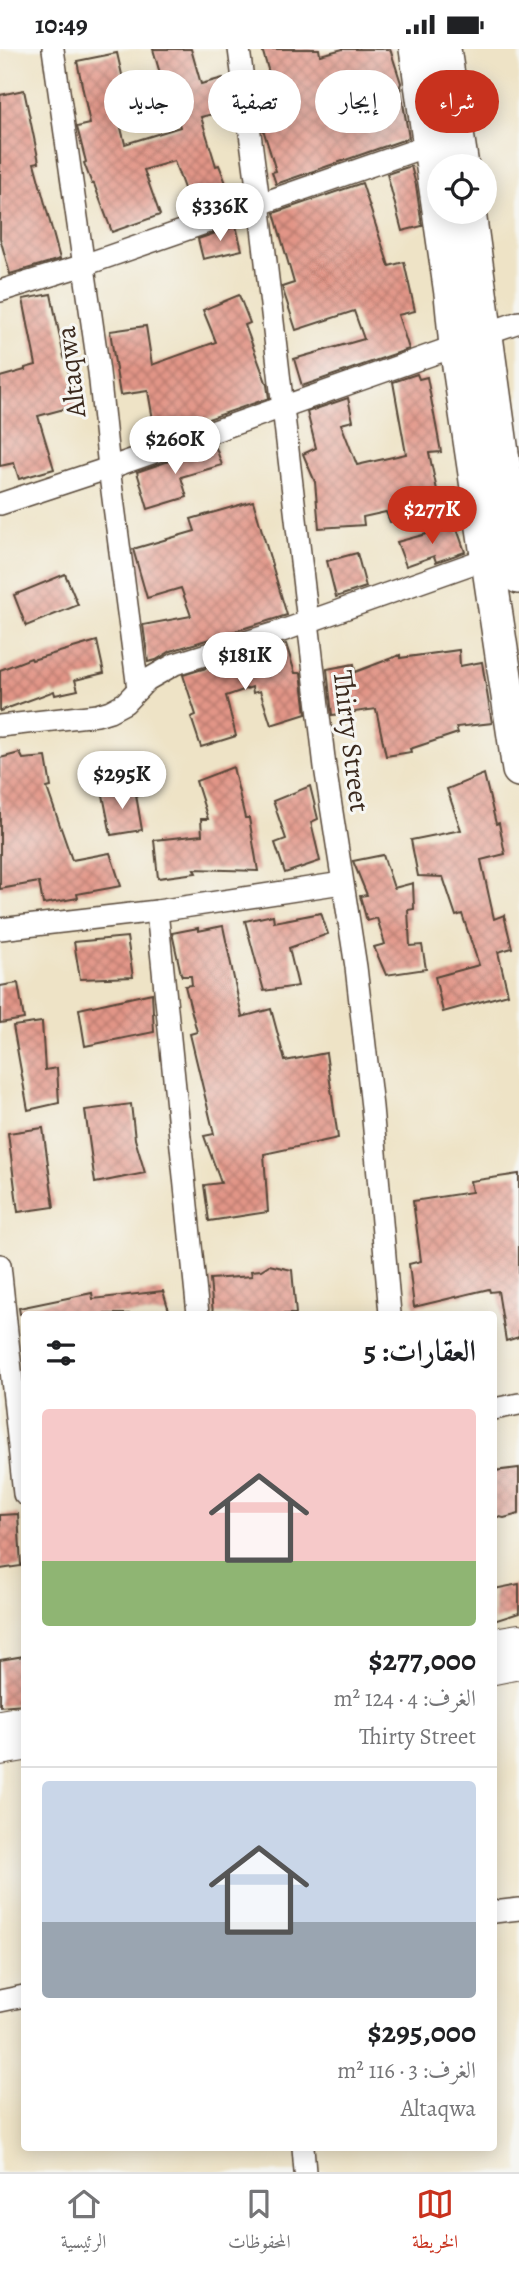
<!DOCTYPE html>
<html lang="ar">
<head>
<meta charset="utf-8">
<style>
	:root { --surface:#fff; --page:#f6f6f6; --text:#202124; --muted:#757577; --line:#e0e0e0; --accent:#c8321e }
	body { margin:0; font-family:Alegreya,Amiri,serif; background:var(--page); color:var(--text); direction:rtl; height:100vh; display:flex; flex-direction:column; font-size:26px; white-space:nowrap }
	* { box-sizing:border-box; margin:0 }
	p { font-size:23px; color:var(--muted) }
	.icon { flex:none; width:38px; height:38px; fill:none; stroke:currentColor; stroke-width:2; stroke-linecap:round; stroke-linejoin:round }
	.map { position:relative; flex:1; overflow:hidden; direction:ltr }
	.sheet { position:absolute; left:21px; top:1262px; width:476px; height:840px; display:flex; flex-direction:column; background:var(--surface); border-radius:7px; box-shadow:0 4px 18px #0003; direction:rtl }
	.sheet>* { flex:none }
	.banner { position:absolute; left:21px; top:21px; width:478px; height:63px; direction:rtl; display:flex; gap:14px }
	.controls { position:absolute; left:427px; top:105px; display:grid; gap:14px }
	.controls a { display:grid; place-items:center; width:70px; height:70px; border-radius:50%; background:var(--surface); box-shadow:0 4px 18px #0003; font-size:35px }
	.price { position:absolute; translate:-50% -60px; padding:0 16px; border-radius:24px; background:#fff; color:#222; font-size:23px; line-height:46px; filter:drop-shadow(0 2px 4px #0008) }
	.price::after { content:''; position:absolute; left:50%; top:42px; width:21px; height:16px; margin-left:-10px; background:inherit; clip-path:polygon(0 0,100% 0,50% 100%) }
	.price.on { background:var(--accent); color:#fff }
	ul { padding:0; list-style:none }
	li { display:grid; align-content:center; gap:14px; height:371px; padding:0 21px }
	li+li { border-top:2px solid var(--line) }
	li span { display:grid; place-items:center; height:217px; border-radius:7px; color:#555 }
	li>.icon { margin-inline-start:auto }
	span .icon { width:126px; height:126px; fill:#fffc; stroke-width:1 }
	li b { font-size:30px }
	h2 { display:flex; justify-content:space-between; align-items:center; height:84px; padding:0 21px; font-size:30px }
	.pill { padding:0 24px; border-radius:32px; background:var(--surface); box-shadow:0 4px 18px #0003; font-size:24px; line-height:63px }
	.pill.on { background:var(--accent); color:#fff }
	.status { display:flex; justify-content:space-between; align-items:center; height:49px; padding:0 35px; background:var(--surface); direction:ltr }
	.status svg { height:19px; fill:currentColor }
	.dock { display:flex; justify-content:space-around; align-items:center; height:98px; border-top:2px solid var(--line); background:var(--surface); font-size:19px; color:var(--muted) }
	.dock a { display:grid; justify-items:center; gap:4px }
	.dock .on { color:var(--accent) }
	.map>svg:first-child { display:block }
	.building { fill:url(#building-cross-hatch) }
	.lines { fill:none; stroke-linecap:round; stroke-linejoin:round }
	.street-casing { stroke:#564637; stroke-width:24 }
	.secondary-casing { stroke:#564637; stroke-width:32 }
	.primary-casing { stroke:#564637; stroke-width:36 }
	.street { stroke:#fff; stroke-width:21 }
	.secondary { stroke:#fff; stroke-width:30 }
	.primary { stroke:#fff; stroke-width:33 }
	.labels { text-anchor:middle; stroke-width:6; stroke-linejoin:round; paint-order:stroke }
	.street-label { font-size:28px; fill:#3b2a1e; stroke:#f6f6f2 }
</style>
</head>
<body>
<div class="status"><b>10:49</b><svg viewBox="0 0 49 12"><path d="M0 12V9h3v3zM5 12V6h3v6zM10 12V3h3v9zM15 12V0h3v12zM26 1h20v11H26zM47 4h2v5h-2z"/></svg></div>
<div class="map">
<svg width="519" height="2123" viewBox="0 0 519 2123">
	<defs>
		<pattern id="building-cross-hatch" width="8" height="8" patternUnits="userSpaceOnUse" patternTransform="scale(1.75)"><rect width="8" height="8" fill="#e29587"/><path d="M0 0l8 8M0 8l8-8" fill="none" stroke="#b87a6e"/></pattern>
	</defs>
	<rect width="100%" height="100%" fill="#f6f6f2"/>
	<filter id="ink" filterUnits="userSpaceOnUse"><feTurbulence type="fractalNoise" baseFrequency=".0143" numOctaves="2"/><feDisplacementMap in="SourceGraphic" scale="14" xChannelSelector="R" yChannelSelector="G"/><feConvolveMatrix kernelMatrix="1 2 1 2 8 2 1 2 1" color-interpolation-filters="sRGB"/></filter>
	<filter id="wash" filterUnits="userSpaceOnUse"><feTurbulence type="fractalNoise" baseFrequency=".00686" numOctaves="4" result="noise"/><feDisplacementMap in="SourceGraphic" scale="28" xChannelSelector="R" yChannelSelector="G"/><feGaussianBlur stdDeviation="1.57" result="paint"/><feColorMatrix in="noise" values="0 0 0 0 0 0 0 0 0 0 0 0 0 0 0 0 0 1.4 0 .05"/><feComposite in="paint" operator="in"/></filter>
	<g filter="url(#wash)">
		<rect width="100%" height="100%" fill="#eee3c6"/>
		<g id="blocks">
			<g class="building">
				<path d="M153 0H191L201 35 223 29 232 60 201 68 216 117 219 116 232 150 193 164 174 112 144 121 160 166 112 183 94 135H92L84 114 86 113 77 78 90 75 77 12 117 4 128 52 115 55 125 95 180 78 168 33 163 35Z"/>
				<path d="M262 0H319L320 6 343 0H390L401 34 400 37 409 89 276 135 272 123 276 122 263 80 260 59 278 54Z"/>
				<path d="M24 41 39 113 34 114 60 210 10 225 0 189V46Z"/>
				<path d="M411 117 416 136 422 177 402 182 387 125Z"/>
				<path d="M362 134 389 217 404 213 415 262 398 266 409 300 302 337 294 310 364 290 354 262 296 281 282 238 294 234 274 164Z"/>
				<path d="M236 177 242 201 203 210 198 190Z"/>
				<path d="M51 245 64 308 79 356 38 367 54 420 19 430 14 414 0 417V328L25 321V319L36 316 23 250Z"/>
				<path d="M239 246 250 274 245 276 267 336 269 349 156 388 148 342 120 346 110 282 146 277 152 316 216 293 203 261Z"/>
				<path d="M417 325 419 330 427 328 441 403 429 404 443 469 390 473 386 463 363 468 364 476 319 479 315 433 303 405 316 399 307 363 348 349 353 372 341 375 357 416 406 405 393 333Z"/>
				<path d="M215 396 222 416 181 428 187 448 148 460 137 423Z"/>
				<path d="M253 452 287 566 171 602 156 611 148 613 143 576 191 567 181 539 147 549 133 500 195 482 191 470Z"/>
				<path d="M456 477 465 503 436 513 434 507 406 517 397 493Z"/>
				<path d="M357 504 366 538 336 548 327 512Z"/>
				<path d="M65 525 78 556 26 577 14 546Z"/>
				<path d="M97 592 104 624 75 631 78 641 55 646 54 642 0 662V621L31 609 32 611Z"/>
				<path d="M286 595 295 624H301L306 665 271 676 260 642 253 644 252 638 226 647 236 687 201 698 191 668 196 666 183 626Z"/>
				<path d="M459 601 460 617 482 613 492 674 456 678 458 684 410 700 411 703 386 707 376 660 332 666 327 620 354 615 355 623 400 606V609Z"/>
				<path d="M20 704 23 710 46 708 51 738 47 739 72 811 110 804 121 837 77 845 78 849 43 855 39 833 0 840V709Z"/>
				<path d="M233 718 245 769H249L258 822 194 820 196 824 158 829 154 791 202 786 201 770H208L196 732Z"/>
				<path d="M484 725 496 775 499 774 505 805 481 811 494 870 504 866 512 899 498 903 508 945 443 963 435 928 479 916 462 865 456 867 443 828 418 827 411 791 461 781 447 740Z"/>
				<path d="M310 737 318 770 311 773 320 812 285 824 275 794 286 790 273 752Z"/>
				<path d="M135 740 142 781 111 786 102 741Z"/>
				<path d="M383 806 394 839 413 834 414 860 408 861 410 897 422 896 426 920 386 926 374 898 385 895 377 869 367 872 360 847 367 846 353 812Z"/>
				<path d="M321 864 328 885 289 899 298 937 264 942 245 872 273 866 274 873Z"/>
				<path d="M223 877 242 968 271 960 285 1012 326 1004 338 1089 264 1105 268 1163 209 1172 204 1136 221 1134 204 1087 214 1085 190 985 197 983 185 937 192 936 191 927H182L181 925 172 884 198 879V882Z"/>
				<path d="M127 888 133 928 80 930 74 893Z"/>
				<path d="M18 934 24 970 0 974V937Z"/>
				<path d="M152 944 154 983 85 997 79 960Z"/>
				<path d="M42 973 45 1021 57 1019 59 1054 28 1061 13 977Z"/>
				<path d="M131 1055 135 1090 145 1124 95 1134 85 1061Z"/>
				<path d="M43 1079 54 1158 18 1163 8 1084Z"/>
				<path d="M519 1125V1288L506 1292 498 1242 490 1243 489 1240 414 1258 409 1215 421 1212 413 1152 472 1143 470 1132Z"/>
				<path d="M269 1216 292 1221 296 1265H213L210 1230 252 1227 251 1222 261 1221Z"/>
				<path d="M163 1242 170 1265H20L19 1259 92 1244 93 1250Z"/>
				<path d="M519 1419V1465L504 1469 494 1467V1422Z"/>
				<path d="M18 1465 21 1517 0 1520V1466Z"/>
				<path d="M519 1535V1564L494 1572V1540Z"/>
				<path d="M24 1607V1655L0 1657V1611Z"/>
			</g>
		</g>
	</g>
	<g filter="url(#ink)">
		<use href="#blocks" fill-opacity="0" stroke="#564637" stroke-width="2"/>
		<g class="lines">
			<defs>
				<g id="street">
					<path d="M53 0 99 323 109 419 138 640"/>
					<path d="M239 0 259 153 325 718 356 918 372 1058 390 1265"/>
					<path d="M0 242 84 216 430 96"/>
					<path d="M487 284 519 273"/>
					<path d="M0 455 109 419 456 297"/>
					<path d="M0 677 97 666 110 662 125 654 147 631 175 615 282 582 488 509"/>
					<path d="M157 862 198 1265"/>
					<path d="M0 880 157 862 342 834"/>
					<path d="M0 1216 24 1445"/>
					<path d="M494 1360 519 1355"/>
					<path d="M494 1863 519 1860"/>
					<path d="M0 1952 24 1947"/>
					<path d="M303 2098 305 2123"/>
				</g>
				<g id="secondary">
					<path d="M494 1594 519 1590"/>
					<path d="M494 1620 519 1615"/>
					<path d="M0 1676 24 1672"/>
					<path d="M0 1701 24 1697"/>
				</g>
				<g id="primary">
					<path d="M416 0 451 245 456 297 519 721"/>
					<path d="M444 0 462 117"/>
					<path d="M469 163 519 528"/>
				</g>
			</defs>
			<use href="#street" class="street-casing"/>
			<use href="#secondary" class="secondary-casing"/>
			<use href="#primary" class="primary-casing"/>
			<use href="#street" class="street"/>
			<use href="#secondary" class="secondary"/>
			<use href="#primary" class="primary"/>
		</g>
	</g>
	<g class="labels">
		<g class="street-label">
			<text transform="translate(70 323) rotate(-97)" y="10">Altaqwa</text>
			<text transform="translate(352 692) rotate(83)" y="10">Thirty Street</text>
		</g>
	</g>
</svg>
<div class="controls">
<a><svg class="icon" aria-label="locate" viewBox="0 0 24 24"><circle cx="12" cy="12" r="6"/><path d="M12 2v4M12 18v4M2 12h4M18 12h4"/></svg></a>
</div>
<b class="price" style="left:220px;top:194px">$336K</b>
<b class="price" style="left:175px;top:427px">$260K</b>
<b class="price on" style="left:432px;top:497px">$277K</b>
<b class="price" style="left:245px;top:643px">$181K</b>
<b class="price" style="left:122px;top:762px">$295K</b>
<div class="banner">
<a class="pill on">شراء</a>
<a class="pill">إيجار</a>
<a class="pill">تصفية</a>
<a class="pill">جديد</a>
</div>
<section class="sheet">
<h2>العقارات: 5<svg class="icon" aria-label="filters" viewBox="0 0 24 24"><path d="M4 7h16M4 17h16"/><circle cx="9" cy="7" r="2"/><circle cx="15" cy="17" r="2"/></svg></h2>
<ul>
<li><span style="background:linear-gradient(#f6c9c9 70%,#8fb573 0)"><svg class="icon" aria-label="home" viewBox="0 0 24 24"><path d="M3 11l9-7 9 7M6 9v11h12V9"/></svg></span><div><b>$277,000</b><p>الغرف: 4 · 124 m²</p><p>Thirty Street</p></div></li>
<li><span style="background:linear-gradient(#c9d6e8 65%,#9aa5b1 0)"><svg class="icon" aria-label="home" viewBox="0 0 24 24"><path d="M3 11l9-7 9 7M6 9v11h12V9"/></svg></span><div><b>$295,000</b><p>الغرف: 3 · 116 m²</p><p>Altaqwa</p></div></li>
</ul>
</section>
</div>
<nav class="dock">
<a class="on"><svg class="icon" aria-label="map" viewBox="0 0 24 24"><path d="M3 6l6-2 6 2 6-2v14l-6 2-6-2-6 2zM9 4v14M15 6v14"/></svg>الخريطة</a>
<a><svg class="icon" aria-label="saved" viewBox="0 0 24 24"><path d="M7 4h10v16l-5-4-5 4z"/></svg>المحفوظات</a>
<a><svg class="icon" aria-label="home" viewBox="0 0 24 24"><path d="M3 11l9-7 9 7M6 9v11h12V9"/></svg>الرئيسية</a>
</nav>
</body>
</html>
